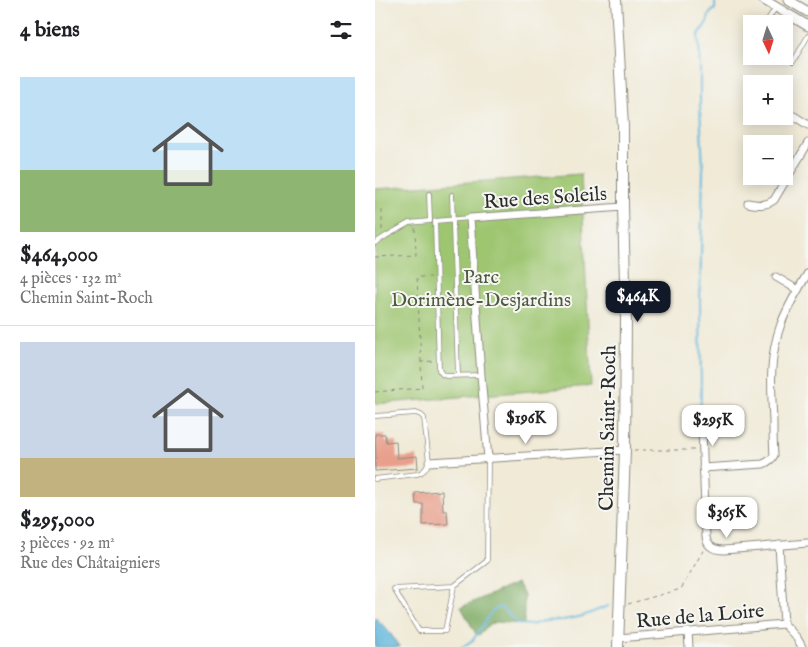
<!DOCTYPE html>
<html lang="fr">
<head>
<meta charset="utf-8">
<style>
	:root { --surface:#fff; --page:#f2f2f2; --text:#202124; --muted:#757577; --line:#e0e0e0; --accent:#111827 }
	body { margin:0; font-family:"IM FELL English",serif; background:var(--page); color:var(--text); height:100vh; display:flex; flex-direction:column; font-size:19px; white-space:nowrap }
	* { box-sizing:border-box; margin:0 }
	p { font-size:16px; color:var(--muted) }
	.icon { flex:none; width:28px; height:28px; fill:none; stroke:currentColor; stroke-width:2; stroke-linecap:round; stroke-linejoin:round }
	.map { position:relative; flex:1; overflow:hidden }
	.sheet { display:flex; flex-direction:column; background:var(--surface); width:375px }
	.sheet>* { flex:none }
	.needle { width:32px; rotate:176deg }
	.buttons { position:absolute; left:368px; top:15px; display:grid; gap:10px }
	.buttons a { display:grid; place-items:center; width:50px; height:50px; border-radius:0px; background:var(--surface); box-shadow:0 2px 12px #0003; font-size:25px }
	.price { position:absolute; translate:-50% -42px; padding:0 11px; border-radius:10px; background:#fff; color:#222; font-size:16px; line-height:32px; filter:drop-shadow(0 1px 2px #0008) }
	.price::after { content:''; position:absolute; left:50%; top:30px; width:15px; height:11px; margin-left:-8px; background:inherit; clip-path:polygon(0 0,100% 0,50% 100%) }
	.price.active { background:var(--accent); color:#fff }
	ul { padding:0; list-style:none }
	li { display:grid; align-content:center; gap:10px; height:265px; padding:0 20px }
	li+li { border-top:1px solid var(--line) }
	li span { display:grid; place-items:center; height:155px; border-radius:0px; color:#555 }
	li>.icon { margin-inline-start:auto }
	span .icon { width:90px; height:90px; fill:#fffc; stroke-width:1 }
	li b { font-size:21px }
	h2 { display:flex; justify-content:space-between; align-items:center; height:60px; padding:0 20px; font-size:21px }
	main { display:flex; flex:1; min-height:0 }
	.map>svg:first-child { display:block }
	.green { fill:#9ec671; stroke:#64784e }
	.forest { fill:#7eab63; stroke:#546b47 }
	.water { fill:#5db6db; stroke:#447083 }
	.lines { fill:none; stroke-linecap:round; stroke-linejoin:round }
	.stream { stroke:#5db6db; stroke-width:2 }
	.building { fill:#e8a08d }
	.service-casing { stroke:#8e8a81; stroke-width:5.5 }
	.minor-casing { stroke:#8e8a81; stroke-width:9 }
	.tertiary-casing { stroke:#8e8a81; stroke-width:11 }
	.secondary-casing { stroke:#8e8a81; stroke-width:12 }
	.path { stroke:#8e8a81; stroke-width:1; stroke-dasharray:4 4; stroke-linecap:butt }
	.service { stroke:#fff; stroke-width:4 }
	.minor { stroke:#fff; stroke-width:7 }
	.tertiary { stroke:#fff; stroke-width:9 }
	.secondary { stroke:#fff; stroke-width:10 }
	.labels { text-anchor:middle; stroke-width:4; stroke-linejoin:round; paint-order:stroke }
	.street-label { font-size:20px; fill:#2b2b2b; stroke:#f6f6f2 }
	.park-label { font-size:20px; fill:#4e5a40; stroke:#f6f6f2 }
</style>
</head>
<body>
<main>
<section class="sheet">
<h2>4 biens<svg class="icon" aria-label="filters" viewBox="0 0 24 24"><path d="M4 7h16M4 17h16"/><circle cx="9" cy="7" r="2"/><circle cx="15" cy="17" r="2"/></svg></h2>
<ul>
<li><span style="background:linear-gradient(#bfe0f5 60%,#8fb573 0)"><svg class="icon" aria-label="home" viewBox="0 0 24 24"><path d="M3 11l9-7 9 7M6 9v11h12V9"/></svg></span><div><b>$464,000</b><p>4 pièces · 132 m²</p><p>Chemin Saint-Roch</p></div></li>
<li><span style="background:linear-gradient(#c9d6e8 75%,#c2b280 0)"><svg class="icon" aria-label="home" viewBox="0 0 24 24"><path d="M3 11l9-7 9 7M6 9v11h12V9"/></svg></span><div><b>$295,000</b><p>3 pièces · 92 m²</p><p>Rue des Châtaigniers</p></div></li>
</ul>
</section>
<div class="map">
<svg width="433" height="647" viewBox="0 0 433 647">
	<rect width="100%" height="100%" fill="#f6f6f2"/>
	<filter id="ink" filterUnits="userSpaceOnUse"><feTurbulence type="fractalNoise" baseFrequency=".02" numOctaves="2"/><feDisplacementMap in="SourceGraphic" scale="10" xChannelSelector="R" yChannelSelector="G"/><feConvolveMatrix kernelMatrix="1 2 1 2 8 2 1 2 1" color-interpolation-filters="sRGB"/></filter>
	<filter id="wash" filterUnits="userSpaceOnUse"><feTurbulence type="fractalNoise" baseFrequency=".0096" numOctaves="4" result="noise"/><feDisplacementMap in="SourceGraphic" scale="20" xChannelSelector="R" yChannelSelector="G"/><feGaussianBlur stdDeviation="1.12" result="paint"/><feColorMatrix in="noise" values="0 0 0 0 0 0 0 0 0 0 0 0 0 0 0 0 0 1.4 0 .05"/><feComposite in="paint" operator="in"/></filter>
	<g filter="url(#wash)">
		<rect width="100%" height="100%" fill="#f0ead7"/>
		<path class="green" d="M206 174 216 386 0 404V189Z"/>
		<path class="forest" d="M142 583 149 595V624L120 622 112 627 104 635 101 634 86 607Z"/>
		<path class="water" d="M0 617 15 633 25 647H0Z"/>
		<g class="lines">
			<g class="stream">
				<path d="M325 421 326 394 325 301 328 170 325 106V63L324 60 325 57 323 36 332 22 335 13 340 9V0"/>
				<path d="M87 647 98 640 117 611 126 607 144 624 156 625 169 621 188 620 208 616 233 606"/>
			</g>
		</g>
		<g id="blocks">
			<g class="building">
				<path d="M0 434H10L11 442 21 441 22 458 42 456 43 468 0 471V459H1Z"/>
				<path d="M67 491 68 511H72L73 524 48 525V504H41L40 493Z"/>
			</g>
		</g>
	</g>
	<g filter="url(#ink)">
		<use href="#blocks" fill-opacity="0" stroke="#8e8a81" stroke-width="1"/>
		<g class="lines">
			<defs>
				<g id="service">
					<path d="M390 24 401 7"/>
					<path d="M418 62 433 36"/>
					<path d="M54 194 55 221"/>
					<path d="M77 195 83 375"/>
					<path d="M95 218 60 221 64 370 67 374 71 376 106 375"/>
					<path d="M0 243 11 236 34 223 55 221"/>
					<path d="M0 416 41 413 46 415 49 418 54 462C51 469 49 472 42 474L0 479"/>
					<path d="M79 586 19 589 44 631H70L79 586 112 561 113 459"/>
				</g>
				<g id="minor">
					<path d="M419 116 433 125"/>
					<path d="M373 203C383 205 391 206 399 200L433 143"/>
					<path d="M401 277 423 290"/>
					<path d="M327 428 331 537C332 547 340 550 349 550L433 543"/>
					<path d="M113 459 106 375 95 218 248 207"/>
					<path d="M54 462 250 450"/>
					<path d="M328 468 388 464C393 462 397 460 399 455 398 443 398 432 398 420 396 386 394 357 406 324 413 306 423 289 433 273"/>
					<path d="M404 545 409 624 422 638 427 647"/>
					<path d="M313 632 314 647"/>
					<path d="M243 638 409 624"/>
				</g>
				<g id="tertiary">
					<path d="M389 0 433 26"/>
					<path d="M413 0 433 12"/>
				</g>
				<path id="secondary" d="M241 0 248 127V207L251 319 250 450 243 647"/>
			</defs>
			<use href="#service" class="service-casing"/>
			<use href="#minor" class="minor-casing"/>
			<use href="#tertiary" class="tertiary-casing"/>
			<use href="#secondary" class="secondary-casing"/>
			<g class="path">
				<path d="M7 210V232"/>
				<path d="M0 257 41 255 40 227"/>
				<path d="M46 362 42 277H56"/>
				<path d="M0 392 47 388 46 362 58 361"/>
				<path d="M259 450H322"/>
				<path d="M253 604 306 589 329 549"/>
			</g>
			<use href="#service" class="service"/>
			<use href="#minor" class="minor"/>
			<use href="#tertiary" class="tertiary"/>
			<use href="#secondary" class="secondary"/>
		</g>
	</g>
	<g class="labels">
		<g class="street-label">
			<text transform="translate(170 197) rotate(-4)" y="7">Rue des Soleils</text>
			<text transform="translate(232 428) rotate(-89)" y="7">Chemin Saint-Roch</text>
			<text transform="translate(325 615) rotate(-5)" y="7">Rue de la Loire</text>
		</g>
		<g class="park-label">
			<text x="106" y="283">Parc<tspan x="106" dy="23">Dorimène-Desjardins</tspan></text>
		</g>
	</g>
</svg>
<div class="buttons">
<a><svg class="needle" viewBox="-14 -14 28 28"><path d="M0-13l5 13h-10z" fill="#e53935"/><path d="M0 13l5-13h-10z" fill="#757577"/></svg></a>
<a>+</a>
<a>−</a>
</div>
<b class="price active" style="left:263px;top:323px">$464K</b>
<b class="price" style="left:151px;top:445px">$196K</b>
<b class="price" style="left:338px;top:447px">$295K</b>
<b class="price" style="left:352px;top:539px">$365K</b>
</div>
</main>
</body>
</html>
